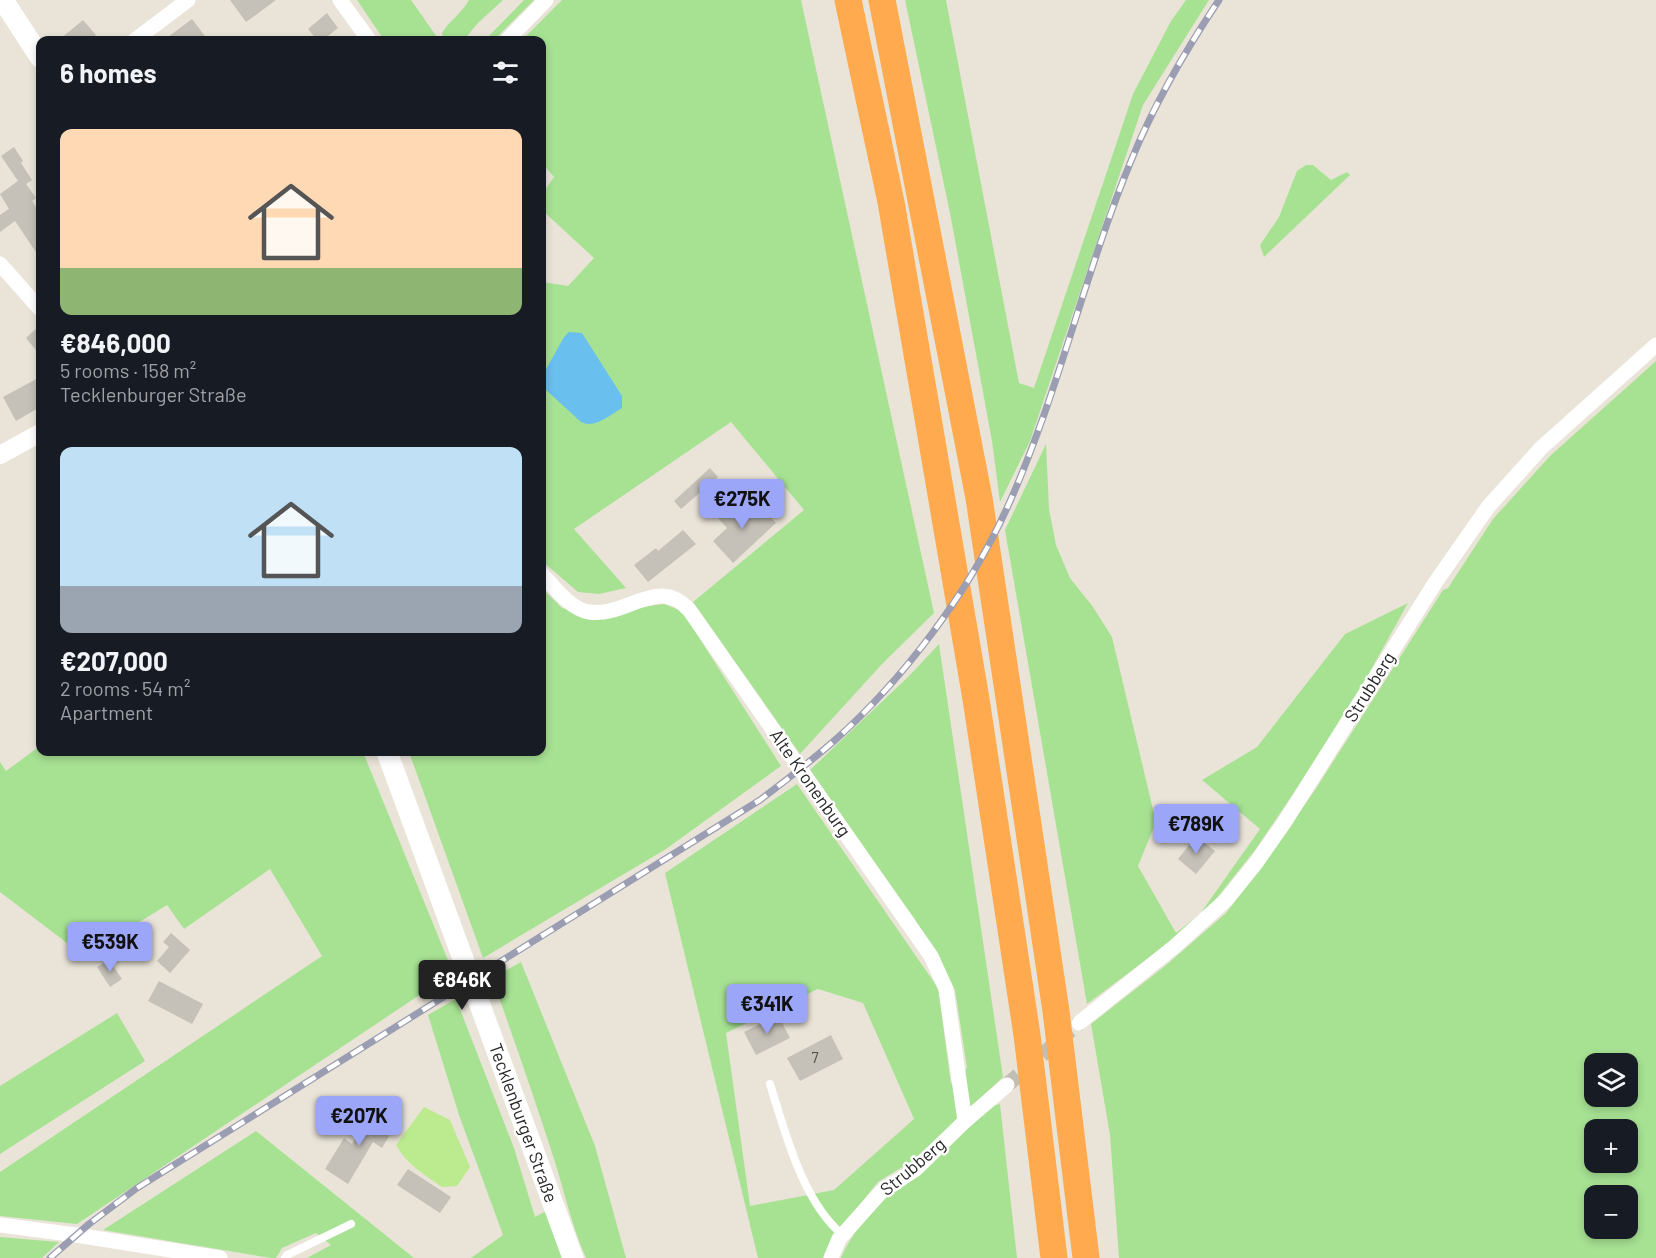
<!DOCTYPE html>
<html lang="en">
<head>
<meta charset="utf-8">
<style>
	:root { --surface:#171b24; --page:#242831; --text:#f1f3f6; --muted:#9ea1a6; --accent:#9ca6f8 }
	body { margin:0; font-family:Barlow,sans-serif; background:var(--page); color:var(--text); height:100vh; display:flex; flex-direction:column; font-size:22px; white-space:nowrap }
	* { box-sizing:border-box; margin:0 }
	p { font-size:20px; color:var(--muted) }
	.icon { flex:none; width:33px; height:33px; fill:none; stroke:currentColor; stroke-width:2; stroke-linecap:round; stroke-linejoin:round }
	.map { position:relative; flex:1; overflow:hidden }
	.details { position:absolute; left:36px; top:36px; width:510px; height:720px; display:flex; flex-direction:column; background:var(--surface); border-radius:12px; box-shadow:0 3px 9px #0003 }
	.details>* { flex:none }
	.fabs { position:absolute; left:1584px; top:1053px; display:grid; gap:12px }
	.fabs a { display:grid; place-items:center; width:54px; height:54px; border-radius:12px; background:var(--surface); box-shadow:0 3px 9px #0003; font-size:30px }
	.price { position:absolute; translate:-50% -51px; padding:0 14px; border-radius:6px; background:var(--accent); color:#111; font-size:20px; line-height:39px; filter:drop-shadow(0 2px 3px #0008) }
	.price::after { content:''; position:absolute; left:50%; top:36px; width:18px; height:14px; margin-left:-9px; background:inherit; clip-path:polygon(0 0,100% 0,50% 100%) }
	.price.on { background:#222; color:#fff }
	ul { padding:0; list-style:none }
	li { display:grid; align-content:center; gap:12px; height:318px; padding:0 24px }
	li span { display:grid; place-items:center; height:186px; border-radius:12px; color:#555 }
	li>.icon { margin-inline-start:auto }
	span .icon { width:108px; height:108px; fill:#fffc; stroke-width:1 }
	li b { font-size:26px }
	h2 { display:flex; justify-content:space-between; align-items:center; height:72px; padding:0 24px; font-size:26px }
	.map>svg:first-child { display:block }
	.green { fill:#a7e293; fill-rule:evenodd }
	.pitch { fill:#bbea8f }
	.water { fill:#69c0ef }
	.building { fill:#c5c1b8 }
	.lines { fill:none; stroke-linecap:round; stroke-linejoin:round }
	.minor-tunnel { stroke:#c3beb5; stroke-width:15; stroke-dasharray:15 8; stroke-linecap:butt }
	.service { stroke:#fff; stroke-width:8 }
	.minor { stroke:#fff; stroke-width:15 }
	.tertiary { stroke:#fff; stroke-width:18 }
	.secondary { stroke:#fff; stroke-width:21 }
	.motorway { stroke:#ffaa4e; stroke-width:27 }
	.rail-casing { stroke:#9b9db2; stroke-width:7 }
	.rail { stroke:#fff; stroke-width:4.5; stroke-dasharray:14; stroke-linecap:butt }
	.labels { text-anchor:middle; stroke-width:5; stroke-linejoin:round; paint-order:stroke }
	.number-label { font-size:15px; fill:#4e4e4b }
	.street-label { font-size:18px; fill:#272727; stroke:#fff }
</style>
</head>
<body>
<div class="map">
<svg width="1656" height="1258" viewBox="0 0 1656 1258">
	<rect width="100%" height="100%" fill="#eae4d8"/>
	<g class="green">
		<path d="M357 0H411L439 40H384Z"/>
		<path d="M469 0H503L477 24 464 40H444L442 33C449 21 462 13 469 0Z"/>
		<path d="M524 0H534L494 40H485Z"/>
		<path d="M562 0H801L934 613 883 663 800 754 693 602 804 510 731 422 574 529 626 588 599 594 578 592 542 561V388L547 381 542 375V282L568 286 594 258 542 210V194L554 177 542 163V40H522Z"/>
		<path d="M905 0H946L1019 383 1034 388 1133 94 1171 21 1186 0H1209L1143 105 1030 441 1000 502 992 441 950 213Z"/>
		<path d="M1306 165H1313L1331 180 1347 172 1350 175 1264 257 1260 245 1279 217 1297 171Z"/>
		<path d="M1656 361V1258H1119L1110 1135 1091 1024 1165 966 1226 913 1257 873 1315 790 1443 590 1448 588 1493 519 1550 456ZM1594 1064H1628V1096H1594ZM1594 1130H1628V1162H1594ZM1594 1196H1628V1228H1594Z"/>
		<path d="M1046 444 1049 509 1056 545 1070 578 1093 607 1112 637 1156 822 1138 866 1176 933 1200 914 1260 829 1202 780 1257 747 1345 634 1408 603 1357 695 1295 791 1255 850 1213 903 1200 917 1155 953 1087 1004 1005 530Z"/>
		<path d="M542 588 562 608 574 611 643 607 664 604 682 611 781 766 666 849 483 958 409 752H542Z"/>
		<path d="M939 644 1003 1077 912 1161 878 1182 832 1239 824 1258H758L665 873 797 784 938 988 951 1084 967 1068 955 990 914 918 809 771 909 676ZM818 989 863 1003 914 1119 834 1190 750 1206 726 1033Z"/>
		<path d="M40 746V752H363L454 975 418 996 77 1224 0 1216V1172L322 956 270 869 184 929 167 905 84 956 0 892V762L6 771Z"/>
		<path d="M521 962 595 1146 626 1258H586C572 1227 565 1194 555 1162 535 1100 514 1039 492 978Z"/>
		<path d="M456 999 514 1148 535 1217 546 1211 562 1258H471L503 1235 459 1115 428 1015Z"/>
		<path d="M117 1013 145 1061 0 1154V1086Z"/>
		<path d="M1000 1104 1017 1258H841C865 1202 944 1146 991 1106Z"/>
		<path d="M256 1131 414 1258H307L331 1245 316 1233 282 1248 276 1258H271L103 1230Z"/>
		<path d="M0 1237 59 1242 42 1258H0Z"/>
	</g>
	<path class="pitch" d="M424 1107 450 1120 470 1167 457 1186 442 1187C425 1175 406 1164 396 1145Z"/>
	<path class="water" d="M569 332 582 333 622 396V408C610 415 595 429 581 422L545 389 542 383 545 371 564 337Z"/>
	<g class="building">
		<path d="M230 0H276L246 22Z"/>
		<path d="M327 13 338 28 323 40H317L308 29Z"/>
		<path d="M192 19 208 40H164Z"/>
		<path d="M83 20 96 35 90 40H59Z"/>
		<path d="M14 147 23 161 21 163 32 180 26 184 36 198 32 201 40 213V258L15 221 0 232V215L9 209 0 194 18 181 1 156Z"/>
		<path d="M40 325V355L26 338Z"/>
		<path d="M40 377V407L16 421 3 397Z"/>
		<path d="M710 468 718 477 681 509 674 501Z"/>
		<path d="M756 502 776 523 733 563 713 541 727 528 714 514 725 504 738 518Z"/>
		<path d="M683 530 696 544 648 582 634 565 656 548 658 551Z"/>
		<path d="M1196 836 1215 851 1196 874 1178 859Z"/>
		<path d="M171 933 190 950 170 973 157 961 169 947 163 942Z"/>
		<path d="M109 960 122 979 110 987 97 967Z"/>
		<path d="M159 981 203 1004 192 1024 148 1001Z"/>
		<path d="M778 1015 790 1038 756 1055 744 1032Z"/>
		<path d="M831 1035 843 1059 800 1081 787 1058Z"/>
		<path d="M373 1110 392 1121 385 1133 389 1136 382 1148 373 1142 348 1184 325 1169 344 1138 352 1144Z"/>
		<path d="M408 1169 451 1197 440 1213 397 1185Z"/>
	</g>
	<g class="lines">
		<path class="minor-tunnel" d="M1007 1085 1079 1023"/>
		<g class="service">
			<path d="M770 1084C785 1132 803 1203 843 1235"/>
			<path d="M285 1258 287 1255 351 1224"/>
		</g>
		<g class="minor">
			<path d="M340 0 369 40"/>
			<path d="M135 40 188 0"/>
			<path d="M507 40 546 0"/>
			<path d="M0 264 40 309"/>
			<path d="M542 574C554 587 570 609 589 612 626 618 659 574 690 611L931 956 946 989 965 1121"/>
			<path d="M1079 1023 1174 947 1226 900 1256 863 1284 823 1435 583 1488 507 1541 448 1656 345"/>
			<path d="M0 1225 76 1235 220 1258"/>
			<path d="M831 1258 839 1239 881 1192 916 1169 965 1121 1007 1085"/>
		</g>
		<path class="tertiary" d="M0 455 40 433"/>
		<g class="secondary">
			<path d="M3 0 40 57"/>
			<path d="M387 752 573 1258"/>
		</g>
		<g class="motorway">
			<path d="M848 0 891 202 976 699 1027 1035 1054 1258"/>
			<path d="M882 0 979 498 1056 1011 1086 1258"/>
		</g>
		<defs>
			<path id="rail" d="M50 1258 89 1224 137 1188 760 800C785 781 810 762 834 741 904 679 969 592 1007 508 1058 396 1084 274 1131 161 1154 104 1185 51 1219 0"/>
		</defs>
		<use href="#rail" class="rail-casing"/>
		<use href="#rail" class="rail"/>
	</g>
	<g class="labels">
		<g class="number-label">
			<text x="815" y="1063">7</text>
		</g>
		<g class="street-label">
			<text transform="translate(1370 687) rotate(-58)" y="6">Strubberg</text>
			<text transform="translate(810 783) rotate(55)" y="6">Alte Kronenburg</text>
			<text transform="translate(523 1123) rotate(70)" y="6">Tecklenburger Straße</text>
			<text transform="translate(913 1167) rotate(-40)" y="6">Strubberg</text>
		</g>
	</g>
</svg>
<div class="fabs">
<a><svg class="icon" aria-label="layers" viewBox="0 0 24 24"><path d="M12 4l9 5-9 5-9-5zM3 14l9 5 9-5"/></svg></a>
<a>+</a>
<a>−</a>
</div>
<b class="price" style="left:742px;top:530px">€275K</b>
<b class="price" style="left:1196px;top:855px">€789K</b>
<b class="price" style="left:110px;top:973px">€539K</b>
<b class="price on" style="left:462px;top:1011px">€846K</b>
<b class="price" style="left:767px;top:1035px">€341K</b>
<b class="price" style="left:359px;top:1147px">€207K</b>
<section class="details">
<h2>6 homes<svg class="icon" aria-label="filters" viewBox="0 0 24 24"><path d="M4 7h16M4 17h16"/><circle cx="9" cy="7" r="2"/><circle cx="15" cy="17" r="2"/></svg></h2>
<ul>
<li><span style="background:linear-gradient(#ffd9b3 75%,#8fb573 0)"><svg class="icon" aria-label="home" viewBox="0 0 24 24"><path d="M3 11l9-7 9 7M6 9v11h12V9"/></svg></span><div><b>€846,000</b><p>5 rooms · 158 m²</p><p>Tecklenburger Straße</p></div></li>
<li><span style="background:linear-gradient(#bfe0f5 75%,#9aa5b1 0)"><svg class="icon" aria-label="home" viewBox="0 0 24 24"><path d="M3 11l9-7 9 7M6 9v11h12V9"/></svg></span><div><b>€207,000</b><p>2 rooms · 54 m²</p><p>Apartment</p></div></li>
</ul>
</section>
</div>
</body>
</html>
